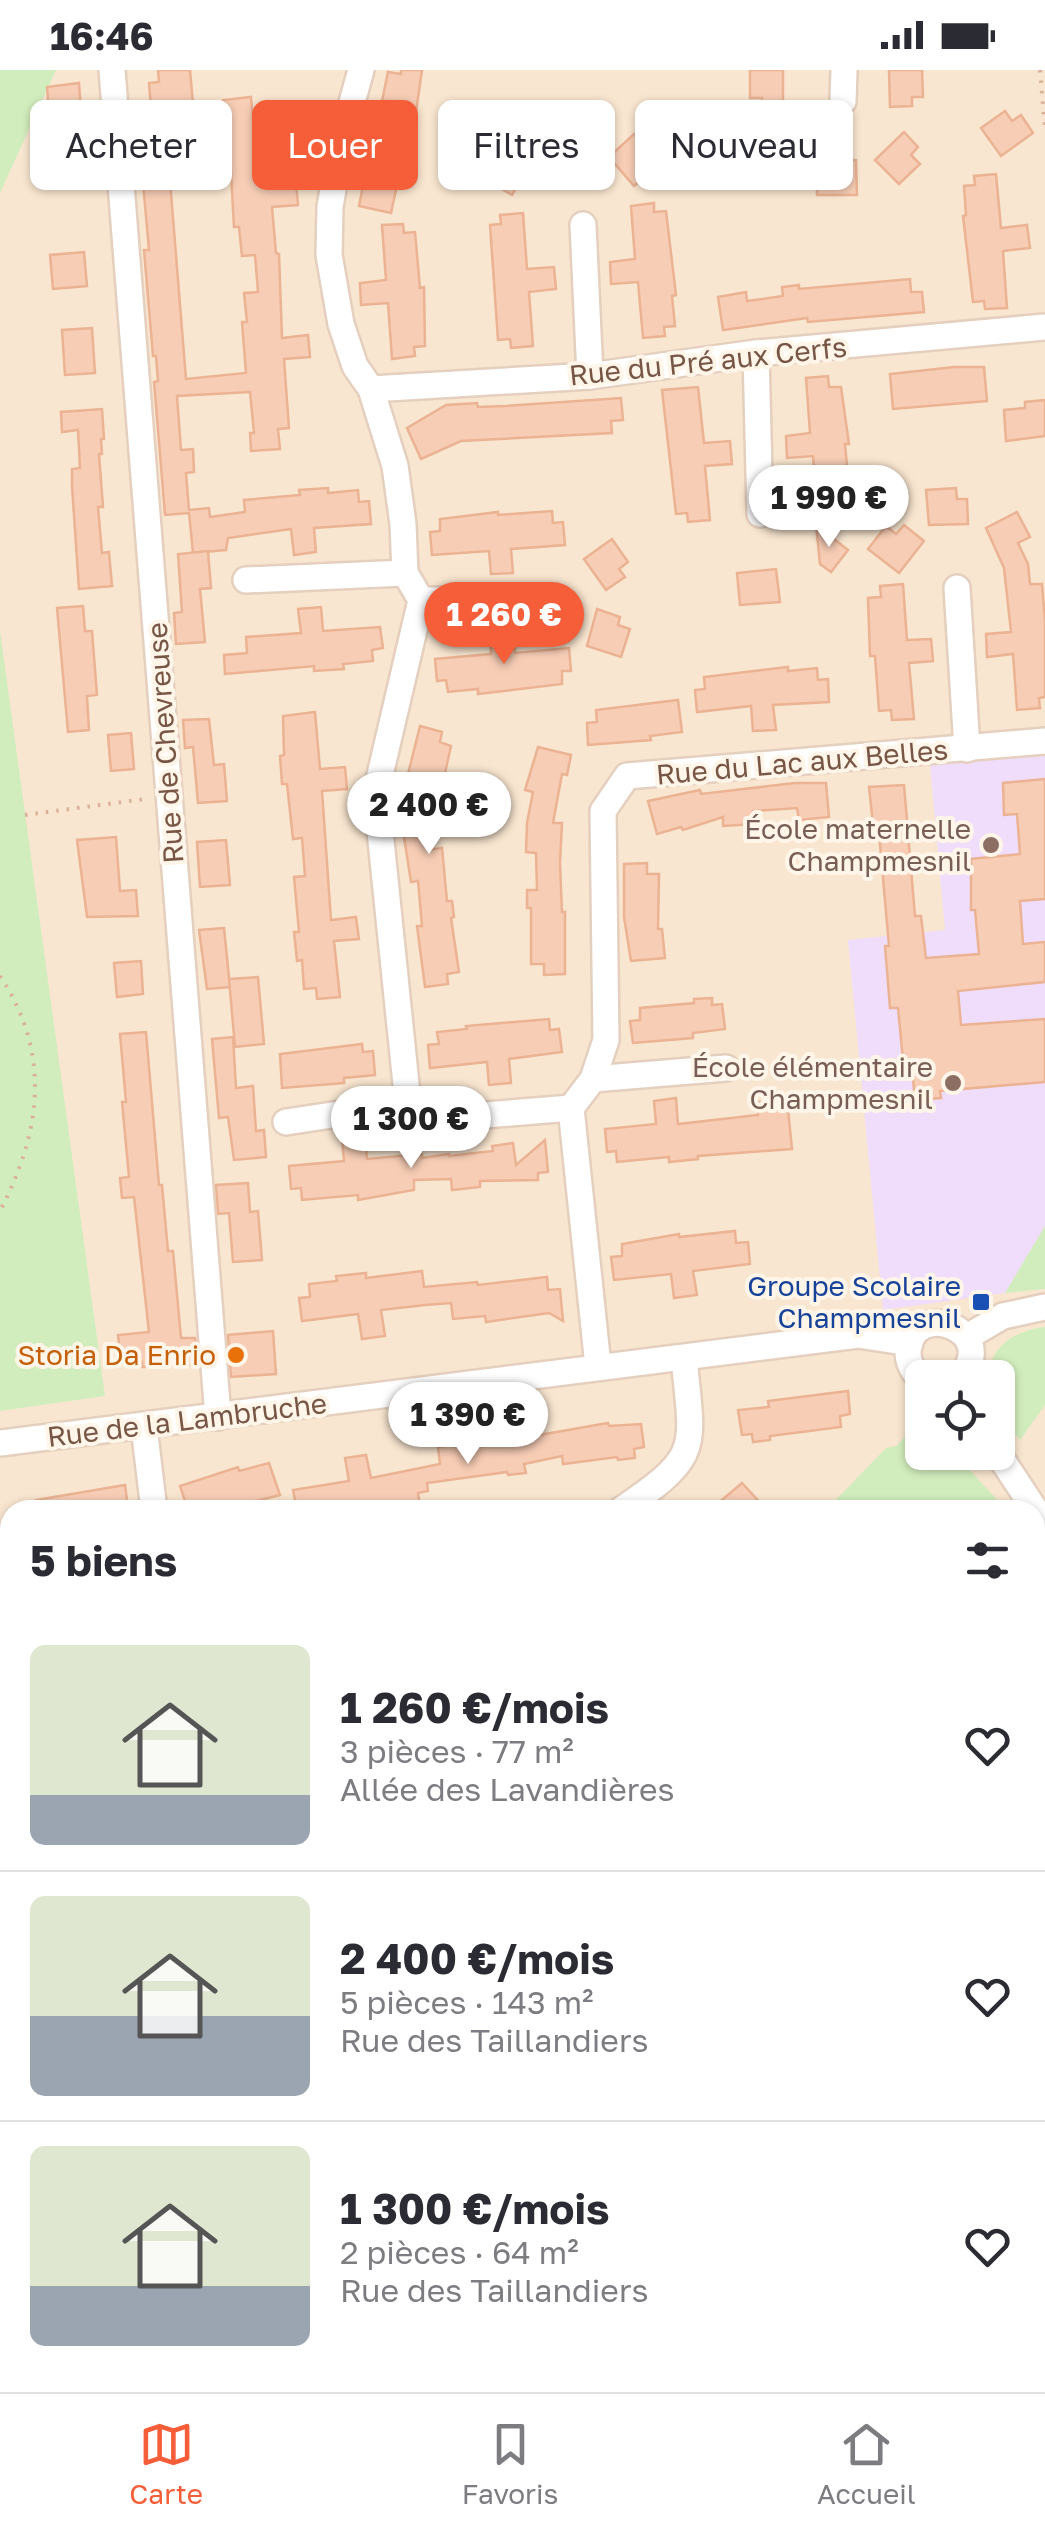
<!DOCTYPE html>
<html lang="fr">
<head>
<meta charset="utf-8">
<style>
	:root { --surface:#fff; --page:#f2f2f3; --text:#2b2b33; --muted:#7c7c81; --line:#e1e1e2; --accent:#f55e38 }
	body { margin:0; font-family:"Golos Text",sans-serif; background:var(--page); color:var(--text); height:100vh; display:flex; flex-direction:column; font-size:38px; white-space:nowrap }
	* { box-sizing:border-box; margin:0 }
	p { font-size:32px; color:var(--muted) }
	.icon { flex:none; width:55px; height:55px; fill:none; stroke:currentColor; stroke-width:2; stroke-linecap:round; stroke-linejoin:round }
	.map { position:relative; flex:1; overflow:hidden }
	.details { position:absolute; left:0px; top:1430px; width:1045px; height:892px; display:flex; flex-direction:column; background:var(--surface); border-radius:30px 30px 0 0; box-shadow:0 2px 8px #0004 }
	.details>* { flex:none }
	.guide { position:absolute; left:30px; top:30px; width:985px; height:90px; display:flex; gap:20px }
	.controls { position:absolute; left:905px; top:1290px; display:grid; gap:20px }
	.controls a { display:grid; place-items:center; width:110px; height:110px; border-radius:15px; background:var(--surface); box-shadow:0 2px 8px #0004; font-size:50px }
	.price { position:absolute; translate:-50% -85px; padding:0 22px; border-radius:35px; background:#fff; color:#222; font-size:32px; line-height:65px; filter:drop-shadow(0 2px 5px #0008) }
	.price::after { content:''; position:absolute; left:50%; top:60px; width:30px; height:22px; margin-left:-15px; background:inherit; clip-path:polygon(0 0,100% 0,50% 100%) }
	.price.selected { background:var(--accent); color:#fff }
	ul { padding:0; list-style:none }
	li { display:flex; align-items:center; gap:30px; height:250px; padding:0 30px }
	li+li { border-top:2px solid var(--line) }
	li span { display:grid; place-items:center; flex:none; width:280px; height:200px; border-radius:15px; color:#555 }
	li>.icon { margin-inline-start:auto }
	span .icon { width:120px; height:120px; fill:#fffc; stroke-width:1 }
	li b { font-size:42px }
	h2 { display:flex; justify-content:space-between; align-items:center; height:120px; padding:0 30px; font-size:42px }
	.pill { padding:0 35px; border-radius:15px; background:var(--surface); box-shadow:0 2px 8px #0004; font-size:35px; line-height:90px }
	.pill.selected { background:var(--accent); color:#fff }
	.status { display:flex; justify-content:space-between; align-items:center; height:70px; padding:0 50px; background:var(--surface); direction:ltr }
	.status svg { height:28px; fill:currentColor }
	.menu { display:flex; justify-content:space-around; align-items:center; height:140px; border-top:2px solid var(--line); background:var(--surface); font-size:28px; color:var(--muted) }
	.menu a { display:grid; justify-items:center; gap:5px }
	.menu .selected { color:var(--accent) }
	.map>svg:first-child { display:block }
	.residential { fill:#f9e6d0; fill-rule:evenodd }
	.education { fill:#efddfb }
	.green { fill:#d2edbd }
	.building { fill:#f7cdb5; stroke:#ebb393; stroke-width:2.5 }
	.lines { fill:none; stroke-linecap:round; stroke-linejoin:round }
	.minor-casing { stroke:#e5cfbe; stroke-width:30 }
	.path { stroke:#dbb098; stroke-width:4; stroke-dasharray:2.5 8; stroke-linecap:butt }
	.minor { stroke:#fff; stroke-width:25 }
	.education-dot { fill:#8d6e63; stroke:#fff5e8; stroke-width:4 }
	.transit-dot { fill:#1a4fb4; stroke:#fff5e8; stroke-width:4 }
	.food-dot { fill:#e8710a; stroke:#fff5e8; stroke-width:4 }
	.labels { text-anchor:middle; stroke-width:8; stroke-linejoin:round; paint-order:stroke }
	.street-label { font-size:28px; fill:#785645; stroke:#fff5e8 }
	.education-label { font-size:28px; fill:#785e54; stroke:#fff5e8; text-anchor:end }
	.transit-label { font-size:28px; fill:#164399; stroke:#fff5e8; text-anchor:end }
	.food-label { font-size:28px; fill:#c56008; stroke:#fff5e8; text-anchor:end }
</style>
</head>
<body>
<div class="status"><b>16:46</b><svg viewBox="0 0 49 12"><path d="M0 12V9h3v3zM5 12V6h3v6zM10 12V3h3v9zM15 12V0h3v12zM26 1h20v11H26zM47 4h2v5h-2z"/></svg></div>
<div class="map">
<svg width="1045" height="2322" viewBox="0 0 1045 2322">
	<rect width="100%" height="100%" fill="#fef2e0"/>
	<path class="residential" d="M0 0H1045V2322H0ZM922 1308H998V1382H922ZM10 1440H1035V2312H10Z"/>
	<g class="education">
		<path d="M1045 686V1156L1005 1223 883 1240 848 870 945 860 930 694Z"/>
		<path d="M10 2205V2312L332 2313 298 2322H0V2207Z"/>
	</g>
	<g class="green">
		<path d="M0 0H56L0 123Z"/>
		<path d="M0 561 105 1326 0 1341Z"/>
		<path d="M1045 1156V1219L1005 1223Z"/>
		<path d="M1045 1257V1335L1020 1370C1002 1348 998 1335 998 1308L989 1307C989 1276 1016 1260 1045 1257Z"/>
		<path d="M922 1350V1382L954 1383 1002 1435 997 1440H826L886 1378 896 1376Z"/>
		<path d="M10 1878V2047L0 2067V1882Z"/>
	</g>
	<g class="building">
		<path d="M158 0H190L193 34 151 38 149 13 159 12Z"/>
		<path d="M401 0H422L413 63 410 79 405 78 391 143 359 136 371 75 375 76 386 31H382L388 2 401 4Z"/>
		<path d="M750 0H783V36H762V28H750Z"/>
		<path d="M889 0H922L923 27H912V36L890 37Z"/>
		<path d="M79 13 81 42 49 44 47 17Z"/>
		<path d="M251 27 253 49H264L265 59 307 56 309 76 267 80 270 116 296 113 298 135 272 137 276 183 279 184 282 268 308 265 310 287 284 289 289 358 278 359 280 379 251 381 250 363H254L250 322 177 326 181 380 193 379 194 402 186 403 189 440 209 438 210 447 245 442 244 430 300 425 299 420 328 418V423L358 420 359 432 369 431 371 454 314 458 316 482 294 485 291 459 228 468 226 480 193 483 189 443 165 445 155 323 154 312 158 311 156 286H153L144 180H149L143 113 140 97 136 98 135 39 168 37 170 61H166L186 309 246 303 242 252H247L244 223 258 222 255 185 242 186 239 157H234L228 48H224L223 30Z"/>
		<path d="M1005 41 1012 51 1021 45 1033 63 1001 86 981 58Z"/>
		<path d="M577 47 578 60H590L592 81 552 83 549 50Z"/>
		<path d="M772 61 799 91 783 106 776 97 767 106 747 84Z"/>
		<path d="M904 62 918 77 911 85 920 94 899 114 875 90Z"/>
		<path d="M634 64 653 85 644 94 651 102 634 116 609 87Z"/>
		<path d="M512 81 531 91 512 125 483 108 497 84 507 90Z"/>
		<path d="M856 90 857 125H817V91Z"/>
		<path d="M996 104 1001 158 1027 155 1030 178 1003 181 1007 238 985 239 984 231 973 232 963 146 966 145 964 116 975 115 974 106Z"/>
		<path d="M654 133V142L666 141 676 225 672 226 675 256 664 257 665 266 643 268 638 212 611 214 610 192 635 189 631 136Z"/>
		<path d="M523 143 527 199 554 197 556 219 529 222 533 276 511 278 510 269 498 270 490 155 501 154 500 145Z"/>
		<path d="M403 154 404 163 415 162 420 218 424 217 425 276 414 277 415 286 392 289 388 233 361 235 360 213 386 210 382 155Z"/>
		<path d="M84 182 87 216 53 219 50 185Z"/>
		<path d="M910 209 911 222H922L924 242 808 252 807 248 723 260 718 227 746 222 747 231 783 226 782 217 799 215V219Z"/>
		<path d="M92 258 95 303 65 305 62 260Z"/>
		<path d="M954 297H984L987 331 893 339 890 304Z"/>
		<path d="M828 306 829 317H841L849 374H845L850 429 838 430V441L817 443 813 386 787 388 786 366 810 363 806 308Z"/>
		<path d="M698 317 704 373 730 371 732 394 705 396 710 450 688 452 687 443 676 444 662 320Z"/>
		<path d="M621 328 623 350 611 351 612 363 461 371 421 389 407 358 446 335 477 333 478 337 506 336Z"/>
		<path d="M1045 330V366L1006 371 1004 340 1025 338V332Z"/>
		<path d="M102 339 104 369H101L102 384H99L103 437H98L102 483 109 482 112 516 79 519 72 416V399L80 398 78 360 62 362 61 342Z"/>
		<path d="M956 418 957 429H967L968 454 929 455 926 420Z"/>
		<path d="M552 441 553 453 563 452 565 475 511 479 513 503 491 504 489 481 432 485 430 462 440 461V449L498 442V445Z"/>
		<path d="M1017 442 1030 467 1018 473 1028 494 1030 514H1042L1045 551V627L1039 628 1040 638 1017 640 1013 584 987 587 986 564 1011 562 1004 498 986 458Z"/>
		<path d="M816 455 848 480 831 502 820 494Z"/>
		<path d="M904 455 924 471 899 503 868 479 886 456 896 464Z"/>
		<path d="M612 469 628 492 619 499 625 507 606 520 584 489Z"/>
		<path d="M208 481 211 518 200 519 205 572 176 574 174 543 182 542 178 484Z"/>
		<path d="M776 499 780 532 740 535 737 503Z"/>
		<path d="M903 514 907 570 931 569 933 591 909 593 914 649 892 650 891 640 879 641 875 586H870L868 528 881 527 880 516Z"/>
		<path d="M83 536 85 561H92L97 625 87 626 89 660 68 662 57 538Z"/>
		<path d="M321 537 323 561 380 557 383 578 372 580 373 591 343 594 344 599 314 601V596L225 604 224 585 247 583 246 567 301 563 298 539Z"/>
		<path d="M597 539 620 547 618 555 630 559 621 587 587 576Z"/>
		<path d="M513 557 515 583 569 578 571 601H562V614L478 624V619L448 622 446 610 437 611 435 589 491 584 490 559Z"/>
		<path d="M788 597V601L817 598 818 610 828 609 829 632 773 635 776 660 753 661 751 636 697 642 695 620 705 619 704 607Z"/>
		<path d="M678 630 682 662 650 666 651 670 588 675 587 653 597 652 596 640Z"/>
		<path d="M315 642 320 699 345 697 347 719 322 721 331 850 356 847 359 869 334 871 340 927 317 929 316 918 304 919 302 890 297 891 294 862H299L294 807 305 806 302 768 293 769 287 714H282L280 686 284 685 283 646Z"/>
		<path d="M209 649 214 695 224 694 227 731 198 733 193 677 185 678 183 650Z"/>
		<path d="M420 656 442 662 440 672 451 676 428 780 442 778 447 831H452L454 847 451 848 459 902 447 904 448 914 425 917 417 856H422L418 811 411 812 401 748 410 718 405 716Z"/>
		<path d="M131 663 134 699 111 701 108 665Z"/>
		<path d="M538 677 571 685 567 705 562 704 553 753H562L560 793 562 842H565V904L544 905V894H531V838H527V820H537L536 783 526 782 527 753 533 722 525 720Z"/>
		<path d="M1045 709V829L1020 831 1023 874 1045 872V912L958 921 961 955 1045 949V1012L940 1021 941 1028 915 1030 912 999 904 1000 898 938H890L885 876H889L879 763 874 764 869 717 904 715 915 846H921L926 888 979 884 975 840H971V789L1020 784 1017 744 1004 745 1003 713Z"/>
		<path d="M795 713H826L829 747 799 750 797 738 753 741 754 754 723 756V747L683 760 681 757 657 764 648 731 700 720 701 724Z"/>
		<path d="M116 767 120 821 136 820 138 846 87 847 77 770Z"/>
		<path d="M226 770 230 815 200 817 197 772Z"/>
		<path d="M647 793V804H659L658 859H662L665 888 631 891 624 847V794Z"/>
		<path d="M224 858 230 917 207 919 199 860Z"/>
		<path d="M141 891 143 924 117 927 114 893Z"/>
		<path d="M258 907 264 974 235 977 229 909Z"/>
		<path d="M712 928V935L722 934 725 959 693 963V968L633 973 630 951 640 950V938L694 933V929Z"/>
		<path d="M549 949 550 960 559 959 562 982 509 989 511 1013 489 1015 487 992 430 998 428 975 439 974 437 962 467 959 466 956Z"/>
		<path d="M146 962 159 1115H162L168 1181H173L181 1268H195L198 1295 142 1297V1292L121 1294 118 1265 149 1262 134 1127 122 1128 120 1108 129 1107 122 1032H126L120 964Z"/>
		<path d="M233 967 236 1018 253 1016 256 1061 264 1060 266 1087 234 1090 228 1047 219 1048 212 969Z"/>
		<path d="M362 974 363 982 373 981 375 1005 344 1008V1013L282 1018 280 984Z"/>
		<path d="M676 1028 678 1054 758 1045 757 1032 787 1029 792 1079 698 1086V1089L669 1092V1087L617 1092 616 1081 607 1082 605 1059 656 1054 654 1031Z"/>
		<path d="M365 1065 367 1089 422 1084V1088L449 1084V1086L493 1081 492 1076 513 1073 516 1095 545 1070 548 1102 538 1103V1110L480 1111V1117L452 1120 451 1109 414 1110V1120L358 1130V1125L302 1130 301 1118 291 1119 289 1096 344 1091 342 1068Z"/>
		<path d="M248 1113 250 1142 258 1141 262 1190 233 1192 229 1143 218 1144 216 1115Z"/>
		<path d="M735 1161 736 1173 748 1172 750 1194 693 1201 697 1225 674 1228 671 1204 614 1210 611 1187 622 1186V1174L679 1164V1167Z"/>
		<path d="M422 1201 424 1217 477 1212 478 1215 547 1207 548 1220 560 1219 563 1251 549 1243 486 1252 485 1246 453 1249 451 1233 425 1235 381 1240 385 1266 362 1269 358 1244 302 1251 299 1228 310 1227 309 1214 337 1211 336 1206 366 1203V1208Z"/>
		<path d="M273 1261 276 1304 231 1307 228 1265Z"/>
		<path d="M848 1321 850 1344 840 1346 841 1357 770 1366V1370L753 1372 752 1364 742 1365 738 1340 769 1337 768 1331Z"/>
		<path d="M608 1353 609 1356 641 1354 644 1377 634 1379 635 1388 618 1390 617 1387 563 1394 562 1386 524 1394 526 1403 508 1405 507 1402 427 1413 428 1421 418 1423 420 1435 390 1440H297L293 1420 349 1411 345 1388 366 1385 371 1408 440 1394 438 1377 500 1368V1372Z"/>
		<path d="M269 1393 280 1425 220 1440H198L196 1434 187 1437 180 1416 238 1397 239 1401Z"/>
		<path d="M742 1413 767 1440H710Z"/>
		<path d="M125 1415 128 1437 37 1440 36 1430Z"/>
	</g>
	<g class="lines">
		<defs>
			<g id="minor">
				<path d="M112 0 218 1347"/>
				<path d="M361 0 341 72 330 137 329 185 341 254 355 296 371 319 395 396 403 454 405 503 421 530 376 722 407 1024 448 1048 571 1038"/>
				<path d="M843 31 844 0"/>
				<path d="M583 155 590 306"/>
				<path d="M756 283 760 444"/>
				<path d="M371 319 590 306 756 283 1045 257"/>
				<path d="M246 510 405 503"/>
				<path d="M957 518 967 679"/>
				<path d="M421 530 559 531"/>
				<path d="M593 1009 726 998"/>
				<path d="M286 1052 391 1036 407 1024"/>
				<path d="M967 1267 1003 1246 1045 1237"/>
				<path d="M598 1296 571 1038 593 1009 606 970 603 741 627 706 1045 671"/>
				<path d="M922 1310C913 1302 908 1294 908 1282 911 1227 1004 1260 959 1308"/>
				<path d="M144 1357 154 1440"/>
				<path d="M0 1373 858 1265 910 1273"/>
				<path d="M997 1382 1045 1455"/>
				<path d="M621 1440C702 1385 693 1381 684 1288"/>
				<path d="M0 2088 10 2075"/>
				<path d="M720 2312 721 2322"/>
				<path d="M964 2312V2322"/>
			</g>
		</defs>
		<use href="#minor" class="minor-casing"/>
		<g class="path">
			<path d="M1040 0 1045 59"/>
			<path d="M25 745 145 729"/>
			<path d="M0 906C52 984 41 1062 0 1141"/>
			<path d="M0 1937 10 1934"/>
			<path d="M362 2312 364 2322"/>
		</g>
		<use href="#minor" class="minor"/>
	</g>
	<g class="education-dot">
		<circle cx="991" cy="775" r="10"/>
		<circle cx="953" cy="1013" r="10"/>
	</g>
	<rect class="transit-dot" x="971" y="1222" width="20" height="20" rx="5"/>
	<circle class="food-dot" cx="236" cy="1285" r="10"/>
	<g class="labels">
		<g class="street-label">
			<text transform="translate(708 291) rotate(-6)" y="10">Rue du Pré aux Cerfs</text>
			<text transform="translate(165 673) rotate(-94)" y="10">Rue de Chevreuse</text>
			<text transform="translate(802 692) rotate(-5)" y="10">Rue du Lac aux Belles</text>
			<text transform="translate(187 1350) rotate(-7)" y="10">Rue de la Lambruche</text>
		</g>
		<g class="education-label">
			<text x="971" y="769">École maternelle<tspan x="971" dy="32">Champmesnil</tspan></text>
			<text x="933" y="1007">École élémentaire<tspan x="933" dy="32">Champmesnil</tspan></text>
		</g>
		<g class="transit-label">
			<text x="961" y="1226">Groupe Scolaire<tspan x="961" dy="32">Champmesnil</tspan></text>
		</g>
		<g class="food-label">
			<text x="216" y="1295">Storia Da Enrio</text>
		</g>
	</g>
</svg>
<div class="controls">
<a><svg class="icon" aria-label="locate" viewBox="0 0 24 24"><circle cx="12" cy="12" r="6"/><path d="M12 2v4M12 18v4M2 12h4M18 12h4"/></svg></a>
</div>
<b class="price" style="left:829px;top:480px">1 990 €</b>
<b class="price selected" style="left:504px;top:597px">1 260 €</b>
<b class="price" style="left:429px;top:787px">2 400 €</b>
<b class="price" style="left:411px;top:1101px">1 300 €</b>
<b class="price" style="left:468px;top:1397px">1 390 €</b>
<div class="guide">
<a class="pill">Acheter</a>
<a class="pill selected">Louer</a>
<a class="pill">Filtres</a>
<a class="pill">Nouveau</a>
</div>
<section class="details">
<h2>5 biens<svg class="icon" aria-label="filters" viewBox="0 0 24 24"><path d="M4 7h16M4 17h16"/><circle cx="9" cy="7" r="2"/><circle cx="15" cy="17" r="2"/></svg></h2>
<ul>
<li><span style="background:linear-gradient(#dfe7d0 75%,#9aa5b1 0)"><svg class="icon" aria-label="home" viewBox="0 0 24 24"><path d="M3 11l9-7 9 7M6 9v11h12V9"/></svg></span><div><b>1 260 €/mois</b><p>3 pièces · 77 m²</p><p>Allée des Lavandières</p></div><svg class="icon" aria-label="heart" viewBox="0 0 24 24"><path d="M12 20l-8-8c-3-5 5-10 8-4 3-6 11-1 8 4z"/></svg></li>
<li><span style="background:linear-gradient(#dfe7d0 60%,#9aa5b1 0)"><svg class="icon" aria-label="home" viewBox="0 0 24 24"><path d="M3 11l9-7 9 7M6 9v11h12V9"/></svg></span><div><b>2 400 €/mois</b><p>5 pièces · 143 m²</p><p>Rue des Taillandiers</p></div><svg class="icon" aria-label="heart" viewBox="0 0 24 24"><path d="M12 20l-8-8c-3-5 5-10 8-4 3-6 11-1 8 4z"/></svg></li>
<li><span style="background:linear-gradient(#dfe7d0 70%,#9aa5b1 0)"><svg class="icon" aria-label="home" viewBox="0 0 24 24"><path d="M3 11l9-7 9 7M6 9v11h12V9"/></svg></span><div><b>1 300 €/mois</b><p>2 pièces · 64 m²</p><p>Rue des Taillandiers</p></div><svg class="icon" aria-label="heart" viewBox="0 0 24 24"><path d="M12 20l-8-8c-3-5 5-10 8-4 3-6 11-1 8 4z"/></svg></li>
</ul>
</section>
</div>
<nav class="menu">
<a class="selected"><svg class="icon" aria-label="map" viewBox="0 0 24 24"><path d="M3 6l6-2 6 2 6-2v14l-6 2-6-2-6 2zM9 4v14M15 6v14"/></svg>Carte</a>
<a><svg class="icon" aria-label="saved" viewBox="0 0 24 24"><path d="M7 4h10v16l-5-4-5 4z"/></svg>Favoris</a>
<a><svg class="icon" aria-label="home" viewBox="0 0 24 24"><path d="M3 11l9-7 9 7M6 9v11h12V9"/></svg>Accueil</a>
</nav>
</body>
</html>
